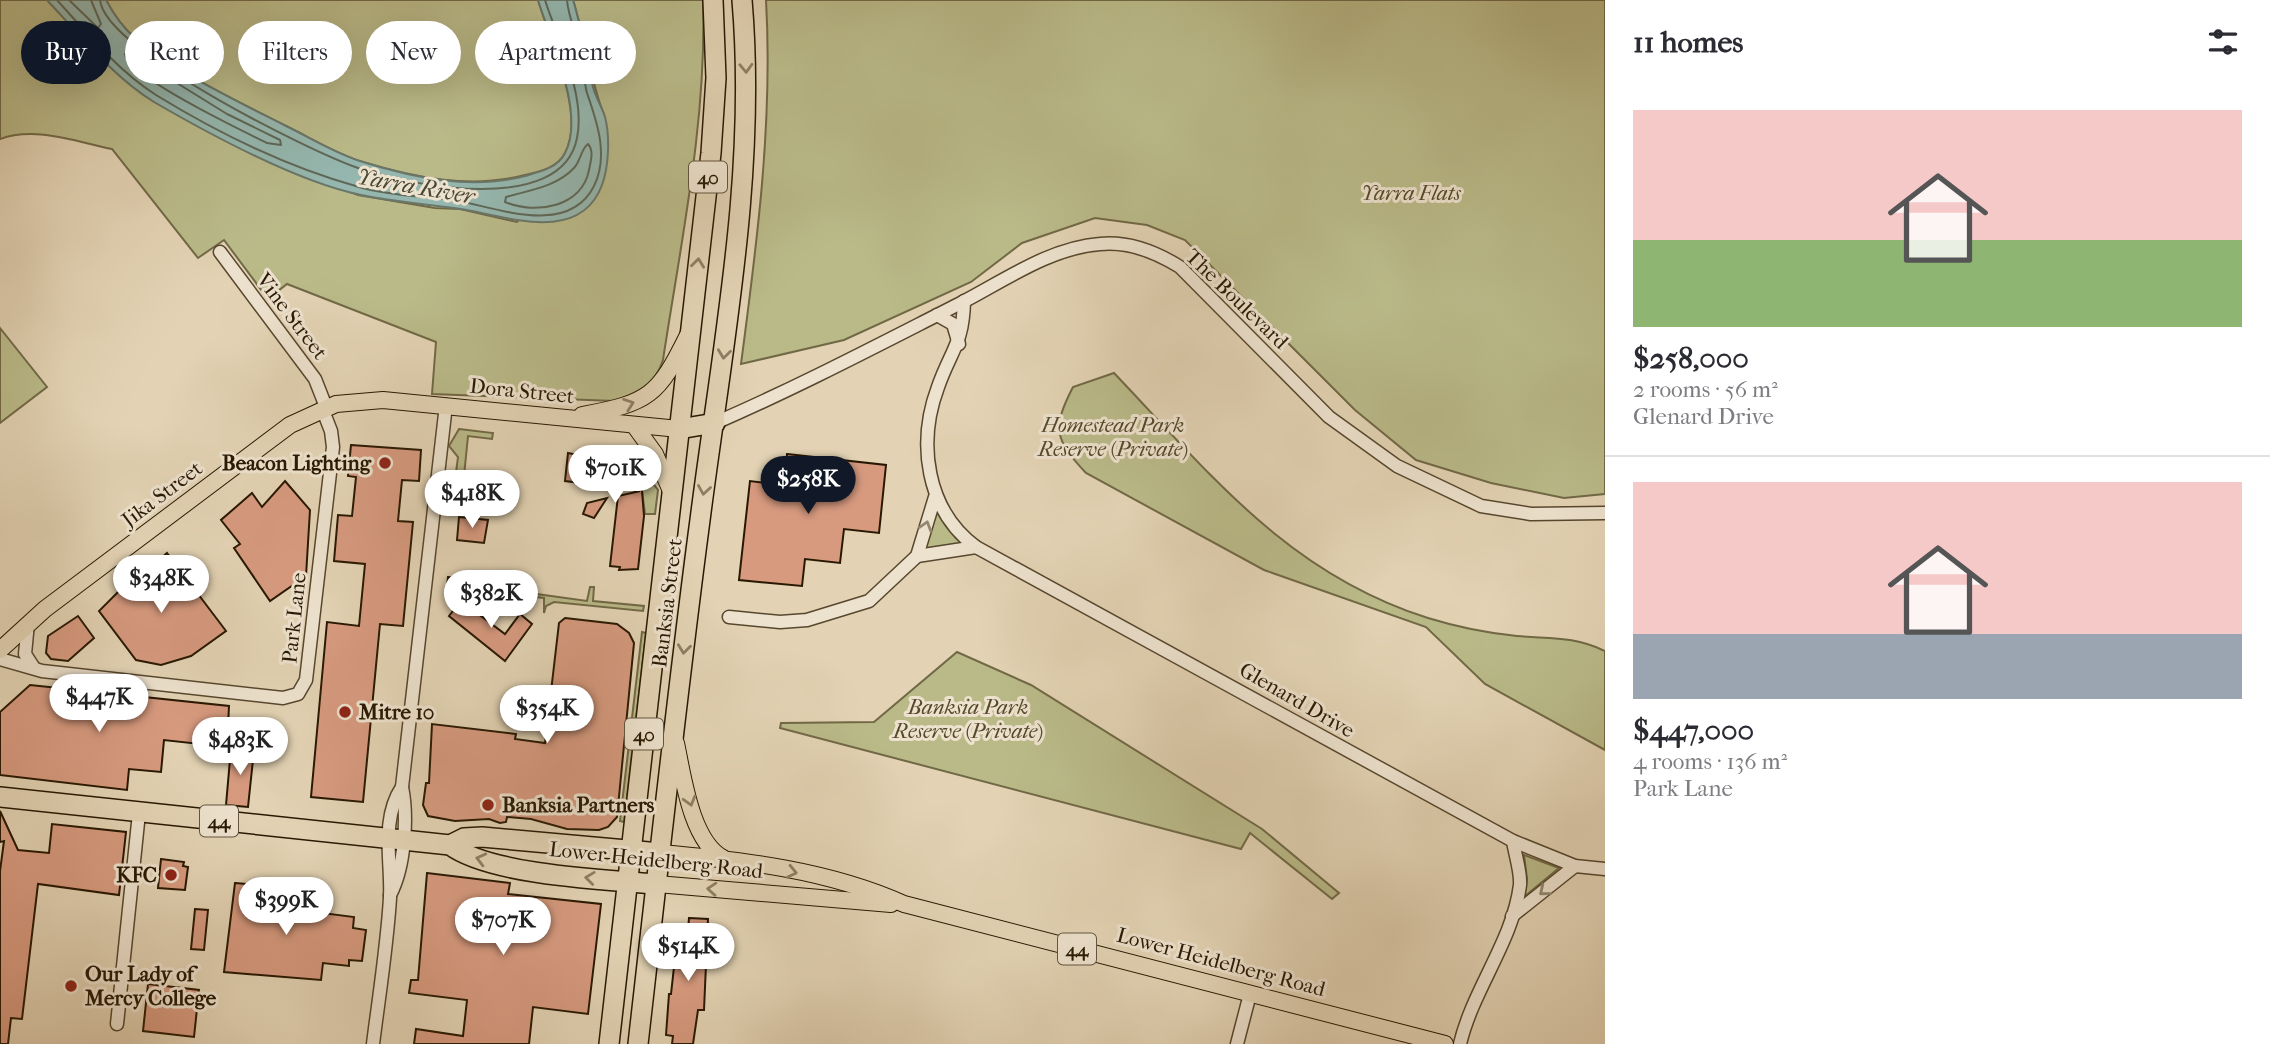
<!DOCTYPE html>
<html lang="en">
<head>
<meta charset="utf-8">
<style>
	:root { --surface:#fff; --page:#f2f2f3; --text:#2b2b33; --muted:#7c7c81; --line:#e1e1e2; --accent:#111827 }
	body { margin:0; font-family:"IM FELL French Canon",serif; background:var(--page); color:var(--text); height:100vh; display:flex; flex-direction:column; font-size:26px; white-space:nowrap }
	* { box-sizing:border-box; margin:0 }
	p { font-size:23px; color:var(--muted) }
	.icon { flex:none; width:38px; height:38px; fill:none; stroke:currentColor; stroke-width:2; stroke-linecap:round; stroke-linejoin:round }
	.map { position:relative; flex:1; overflow:hidden }
	.details { display:flex; flex-direction:column; background:var(--surface); width:665px }
	.details>* { flex:none }
	.top-card { position:absolute; left:21px; top:21px; width:665px; height:63px; display:flex; gap:14px }
	.price { position:absolute; translate:-50% -60px; padding:0 16px; border-radius:24px; background:#fff; color:#222; font-size:23px; line-height:46px; filter:drop-shadow(0 2px 4px #0008) }
	.price::after { content:''; position:absolute; left:50%; top:42px; width:21px; height:16px; margin-left:-10px; background:inherit; clip-path:polygon(0 0,100% 0,50% 100%) }
	.price.active { background:var(--accent); color:#fff }
	ul { padding:0; list-style:none }
	li { display:grid; align-content:center; gap:14px; height:371px; padding:0 28px }
	li+li { border-top:2px solid var(--line) }
	li span { display:grid; place-items:center; height:217px; border-radius:0px; color:#555 }
	li>.icon { margin-inline-start:auto }
	span .icon { width:126px; height:126px; fill:#fffc; stroke-width:1 }
	li b { font-size:30px }
	h2 { display:flex; justify-content:space-between; align-items:center; height:84px; padding:0 28px; font-size:30px }
	.chip { padding:0 24px; border-radius:32px; background:var(--surface); box-shadow:0 7px 28px #0002; font-size:24px; line-height:63px }
	.chip.active { background:var(--accent); color:#fff }
	main { display:flex; flex:1; min-height:0 }
	.map>svg:first-child { display:block }
	.green { fill:#baba89; stroke:#716946; stroke-width:2 }
	.water { fill:#95b7af; stroke:#69776a; stroke-width:2 }
	.lines { fill:none; stroke-linecap:round; stroke-linejoin:round }
	.shore { stroke:#5e6858; stroke-width:2 }
	.building { fill:#d79a7f; stroke:#281802; stroke-width:2 }
	.minor-casing { stroke:#57472e; stroke-width:15 }
	.major-casing { stroke:#281802; stroke-width:18 }
	.highway-casing { stroke:#281802; stroke-width:22 }
	.minor { stroke:#ede2ce; stroke-width:12 }
	.major { stroke:#e3d3b4; stroke-width:16 }
	.highway { stroke:#e3d3b4; stroke-width:19 }
	.oneway { stroke:#8f7f64 }
	.oneway2 { stroke:#948772 }
	.poi-dot { fill:#8f2418; stroke:#ede2ce; stroke-width:2.5 }
	.labels { text-anchor:middle; stroke-width:6; stroke-linejoin:round; paint-order:stroke }
	.shield { fill:#ede2ce; stroke:#63553f; stroke-width:2 }
	.shield-label { font-size:19px; font-weight:bold; fill:#281802 }
	.park-label { font-size:21px; font-style:italic; fill:#54492a; stroke:#ede2ce }
	.street-label { font-size:21px; fill:#281802; stroke:#ede2ce }
	.poi-label { font-size:21px; font-weight:bold; fill:#281802; stroke:#ede2ce; text-anchor:start }
	.water-label { font-size:23px; font-style:italic; fill:#494836; stroke:#ede2ce }
</style>
</head>
<body>
<main>
<div class="map">
<svg width="1605" height="1044" viewBox="0 0 1605 1044">
	<rect width="100%" height="100%" fill="#e3d3b4"/>
	<filter id="stains"><feTurbulence type="fractalNoise" baseFrequency=".00286" numOctaves="4"/><feColorMatrix values="0 0 0 0 .2 0 0 0 0 .09 0 0 0 0 .02 0 0 0 .5 -.17"/></filter>
	<radialGradient id="worn" r=".72"><stop offset=".6" stop-color="#630" stop-opacity="0"/><stop offset="1" stop-color="#630" stop-opacity=".3"/></radialGradient>
	<g class="green">
		<path d="M0 0H47L83 38 261 157 358 195 435 208 460 209 517 222 605 118C590 80 585 39 573 0H703C707 120 681 241 663 360 655 385 638 393 615 401L432 394 436 342 287 284 268 299 224 240 198 258 112 149C77 142 35 126 0 139Z"/>
		<path d="M106 0H538C550 40 586 114 565 153 558 168 539 172 525 175 472 189 415 178 363 162 336 154 311 138 286 126 235 100 179 74 135 38 122 27 114 15 106 0Z"/>
		<path d="M766 0H1605V494L1564 498 1491 483 1416 460 1355 410 1185 240 1147 225 1095 218 1022 243 971 282 844 340 741 364C757 243 773 122 766 0Z"/>
		<path d="M0 328 47 387 0 423Z"/>
		<path d="M1114 373C1211 475 1289 574 1428 618 1457 627 1487 633 1517 636 1551 639 1573 636 1605 651V750L1485 684 1426 627 1264 570 1086 473C1054 439 1052 428 1073 387Z"/>
		<path d="M459 429 493 433 492 439 468 436 461 506 442 499 444 493 450 499 453 496 458 457 449 446Z"/>
		<path d="M635 460 658 490 655 514H645L642 491 630 470Z"/>
		<path d="M935 505 968 545 922 552Z"/>
		<path d="M590 587H594L593 601 644 606 643 611 554 602 546 606 544 613V598L499 593 529 596V593L587 601Z"/>
		<path d="M642 632 646 633 624 822 620 821Z"/>
		<path d="M957 652 1031 685 1262 829 1339 893 1332 899 1250 833 1241 849 780 728 781 723 874 722Z"/>
		<path d="M1524 855 1559 868 1524 897 1527 879Z"/>
	</g>
	<path class="water" d="M47 0H106C114 15 122 27 135 38 179 74 235 100 286 126 311 138 336 154 363 162 414 178 472 190 525 176 539 172 558 168 565 153 586 114 550 40 538 0H573C582 29 586 58 593 87 596 98 602 107 605 117 610 136 609 166 602 185 580 245 505 216 461 209 428 204 394 202 361 195 297 182 211 135 154 102 113 77 80 35 47 0Z"/>
	<g class="lines">
		<g class="shore">
			<path d="M57 0C87 33 118 71 156 95 218 133 290 168 359 187 393 197 430 196 464 202 505 211 570 234 594 186 609 156 597 122 587 93 583 78 583 61 579 46 575 31 568 15 567 0"/>
			<path d="M69 0 98 28 101 24 91 0"/>
			<path d="M100 0C105 50 309 151 358 168 410 186 562 216 577 138 586 95 558 41 545 0"/>
			<path d="M125 54H130L227 114 280 140 281 145 267 143C243 131 127 76 125 54Z"/>
			<path d="M588 144C594 151 591 160 589 170 582 207 536 215 505 202L506 197C530 190 556 187 574 168 581 160 581 149 588 144Z"/>
		</g>
	</g>
	<g class="building">
		<path d="M351 445 421 450 419 481 402 480 398 521 413 522 403 626 380 624 363 802 311 797 327 622 359 626 365 564 334 561 338 515 352 516 356 477 348 476Z"/>
		<path d="M568 453 617 463 629 472 642 491 644 516 638 569 619 570 620 567 610 566 618 496 640 491 619 488 620 480 615 487 565 481Z"/>
		<path d="M787 454 886 465 879 533 844 529 840 563 805 559 802 586 739 580 750 481 784 485Z"/>
		<path d="M285 481 310 510 306 576 270 601 234 548 240 544 221 520 252 493 262 507Z"/>
		<path d="M607 498 594 518 583 514 587 503Z"/>
		<path d="M459 517 488 520 484 543 457 540Z"/>
		<path d="M167 553 226 631 191 656 161 665 136 660 99 611 153 557 157 562Z"/>
		<path d="M448 577 500 582 499 593 447 587Z"/>
		<path d="M461 601 505 634 520 614 532 624 505 661 449 616Z"/>
		<path d="M78 616 94 638 68 661 51 659 46 653 48 636Z"/>
		<path d="M565 618 617 624 629 633 634 643 617 817 608 827 599 830 567 829 531 819 507 817 506 822 500 823 489 819 455 821 428 816 423 805 426 783H429L432 724 516 734 515 739 545 743 559 623Z"/>
		<path d="M30 685 229 706 227 747 164 740 161 772 129 769 127 790 0 775V712Z"/>
		<path d="M231 748 254 750 248 807 226 805Z"/>
		<path d="M0 811 18 850 49 853 52 824 126 832 119 895 38 884 22 1019 11 1018 8 1044H0V871L4 841 0 842Z"/>
		<path d="M161 859 184 862 183 866 188 867 185 890 158 888Z"/>
		<path d="M427 873 510 883 508 894 601 904 588 1014 533 1007 529 1044H414L416 1029 463 1036 467 1000 409 993 411 980H418Z"/>
		<path d="M235 883 285 887 283 908 354 917 353 928 366 930 362 961 349 960V966L323 963 321 980 224 972Z"/>
		<path d="M195 909 208 910 204 950 191 949Z"/>
		<path d="M689 918 708 919 704 1010H698L693 1044H672L673 1036 666 1035 669 994H671L674 967 679 968 680 929 688 930Z"/>
		<path d="M148 984 199 990 194 1037 143 1031Z"/>
	</g>
	<g class="lines">
		<defs>
			<g id="minor">
				<path d="M220 252 315 379 326 407"/>
				<path d="M964 301C963 344 951 350 938 387 917 443 926 510 976 547L1513 841 1575 866 1605 869"/>
				<path d="M937 315 953 324 959 344"/>
				<path d="M715 423C798 387 878 345 959 304 1004 281 1049 248 1100 244 1129 241 1156 252 1180 267L1329 417 1397 466 1481 506 1531 514 1605 513"/>
				<path d="M917 556 976 547"/>
				<path d="M729 617 780 622 807 620 869 601 917 556 935 497"/>
				<path d="M28 623 25 654 34 668"/>
				<path d="M0 659 42 671 283 698 298 694 306 680 333 447 331 431 322 408"/>
				<path d="M390 895C405 867 408 817 402 787L446 405"/>
				<path d="M1512 916 1575 866"/>
				<path d="M117 1024 139 813"/>
				<path d="M373 1044C379 996 387 947 390 898 392 862 380 820 402 787"/>
				<path d="M1237 1044 1250 994"/>
				<path d="M1460 1044C1473 989 1513 941 1520 885 1521 871 1515 855 1513 841"/>
			</g>
			<g id="major">
				<path d="M582 415C649 403 658 396 688 335"/>
				<path d="M634 425 655 454 671 491"/>
				<path d="M0 650 45 609 290 425 336 404 383 400 679 429"/>
				<path d="M676 743C683 776 691 841 723 858"/>
				<path d="M660 853C742 860 828 870 904 904L1445 1044"/>
				<path d="M657 884 891 904"/>
			</g>
			<g id="highway">
				<path d="M679 429 715 423"/>
				<path d="M0 797 450 845C490 875 605 880 657 884"/>
				<path d="M450 845 464 838 482 837 660 853"/>
				<path d="M609 1044 711 153 716 78 713 0"/>
				<path d="M638 1044C658 869 677 694 700 520 722 347 757 175 742 0"/>
			</g>
		</defs>
		<use href="#minor" class="minor-casing"/>
		<use href="#major" class="major-casing"/>
		<use href="#highway" class="highway-casing"/>
		<use href="#minor" class="minor"/>
		<use href="#major" class="major"/>
		<use href="#highway" class="highway"/>
	</g>
	<defs><path id="oneway-chevron" d="M-2-3.5L2.5 0L-2 3.5" fill="none" stroke-width="1.6" stroke-linecap="round" stroke-linejoin="round" transform="scale(1.75)"/></defs>
	<g class="oneway">
		<use href="#oneway-chevron" transform="translate(746 68) rotate(88)"/>
		<use href="#oneway-chevron" transform="translate(698 263) rotate(-83)"/>
		<use href="#oneway-chevron" transform="translate(724 354) rotate(97)"/>
		<use href="#oneway-chevron" transform="translate(629 404) rotate(-20)"/>
		<use href="#oneway-chevron" transform="translate(704 490) rotate(99)"/>
		<use href="#oneway-chevron" transform="translate(684 649) rotate(97)"/>
		<use href="#oneway-chevron" transform="translate(690 801) rotate(74)"/>
		<use href="#oneway-chevron" transform="translate(481 859) rotate(-166)"/>
		<use href="#oneway-chevron" transform="translate(792 872) rotate(13)"/>
		<use href="#oneway-chevron" transform="translate(590 878) rotate(-173)"/>
		<use href="#oneway-chevron" transform="translate(712 889) rotate(-176)"/>
	</g>
	<g class="oneway2">
		<use href="#oneway-chevron" transform="translate(926 526) rotate(-73)"/>
		<use href="#oneway-chevron" transform="translate(1544 891) rotate(141)"/>
	</g>
	<g class="poi-dot">
		<circle cx="385" cy="463" r="7"/>
		<circle cx="345" cy="712" r="7"/>
		<circle cx="488" cy="805" r="7"/>
		<circle cx="171" cy="875" r="7"/>
		<circle cx="71" cy="986" r="7"/>
	</g>
	<g class="labels">
		<g class="shield">
			<rect x="689" y="161.5" width="38" height="31" rx="5"/>
			<rect x="625" y="718.5" width="38" height="31" rx="5"/>
			<rect x="200" y="805.5" width="38" height="31" rx="5"/>
			<rect x="1058" y="933.5" width="38" height="31" rx="5"/>
		</g>
		<g class="shield-label">
			<text x="708" y="184">40</text>
			<text x="644" y="741">40</text>
			<text x="219" y="828">44</text>
			<text x="1077" y="956">44</text>
		</g>
		<g class="park-label">
			<text x="1411" y="200">Yarra Flats</text>
			<text x="1113" y="432">Homestead Park<tspan x="1113" dy="24">Reserve (Private)</tspan></text>
			<text x="968" y="714">Banksia Park<tspan x="968" dy="24">Reserve (Private)</tspan></text>
		</g>
		<g class="street-label">
			<text transform="translate(1237 299) rotate(44)" y="7">The Boulevard</text>
			<text transform="translate(292 316) rotate(53)" y="7">Vine Street</text>
			<text transform="translate(522 391) rotate(6)" y="7">Dora Street</text>
			<text transform="translate(162 494) rotate(-37)" y="7">Jika Street</text>
			<text transform="translate(667 603) rotate(-83)" y="7">Banksia Street</text>
			<text transform="translate(294 618) rotate(-84)" y="7">Park Lane</text>
			<text transform="translate(1297 700) rotate(30)" y="7">Glenard Drive</text>
			<text transform="translate(656 860) rotate(6)" y="7">Lower Heidelberg Road</text>
			<text transform="translate(1221 962) rotate(15)" y="7">Lower Heidelberg Road</text>
		</g>
		<g class="poi-label">
			<text x="371" y="470" text-anchor="end">Beacon Lighting</text>
			<text x="359" y="719">Mitre 10</text>
			<text x="502" y="812">Banksia Partners</text>
			<text x="157" y="882" text-anchor="end">KFC</text>
			<text x="85" y="981">Our Lady of<tspan x="85" dy="24">Mercy College</tspan></text>
		</g>
		<g class="water-label">
			<text transform="translate(416 186) rotate(10)" y="8">Yarra River</text>
		</g>
	</g>
	<rect width="100%" height="100%" filter="url(#stains)"/>
	<rect width="100%" height="100%" fill="url(#worn)"/>
</svg>
<b class="price" style="left:615px;top:505px">$701K</b>
<b class="price active" style="left:808px;top:516px">$258K</b>
<b class="price" style="left:472px;top:530px">$418K</b>
<b class="price" style="left:161px;top:615px">$348K</b>
<b class="price" style="left:491px;top:630px">$382K</b>
<b class="price" style="left:99px;top:734px">$447K</b>
<b class="price" style="left:547px;top:745px">$354K</b>
<b class="price" style="left:240px;top:777px">$483K</b>
<b class="price" style="left:286px;top:937px">$399K</b>
<b class="price" style="left:503px;top:957px">$707K</b>
<b class="price" style="left:688px;top:983px">$514K</b>
<div class="top-card">
<a class="chip active">Buy</a>
<a class="chip">Rent</a>
<a class="chip">Filters</a>
<a class="chip">New</a>
<a class="chip">Apartment</a>
</div>
</div>
<section class="details">
<h2>11 homes<svg class="icon" aria-label="filters" viewBox="0 0 24 24"><path d="M4 7h16M4 17h16"/><circle cx="9" cy="7" r="2"/><circle cx="15" cy="17" r="2"/></svg></h2>
<ul>
<li><span style="background:linear-gradient(#f6c9c9 60%,#8fb573 0)"><svg class="icon" aria-label="home" viewBox="0 0 24 24"><path d="M3 11l9-7 9 7M6 9v11h12V9"/></svg></span><div><b>$258,000</b><p>2 rooms · 56 m²</p><p>Glenard Drive</p></div></li>
<li><span style="background:linear-gradient(#f6c9c9 70%,#9aa5b1 0)"><svg class="icon" aria-label="home" viewBox="0 0 24 24"><path d="M3 11l9-7 9 7M6 9v11h12V9"/></svg></span><div><b>$447,000</b><p>4 rooms · 136 m²</p><p>Park Lane</p></div></li>
</ul>
</section>
</main>
</body>
</html>
